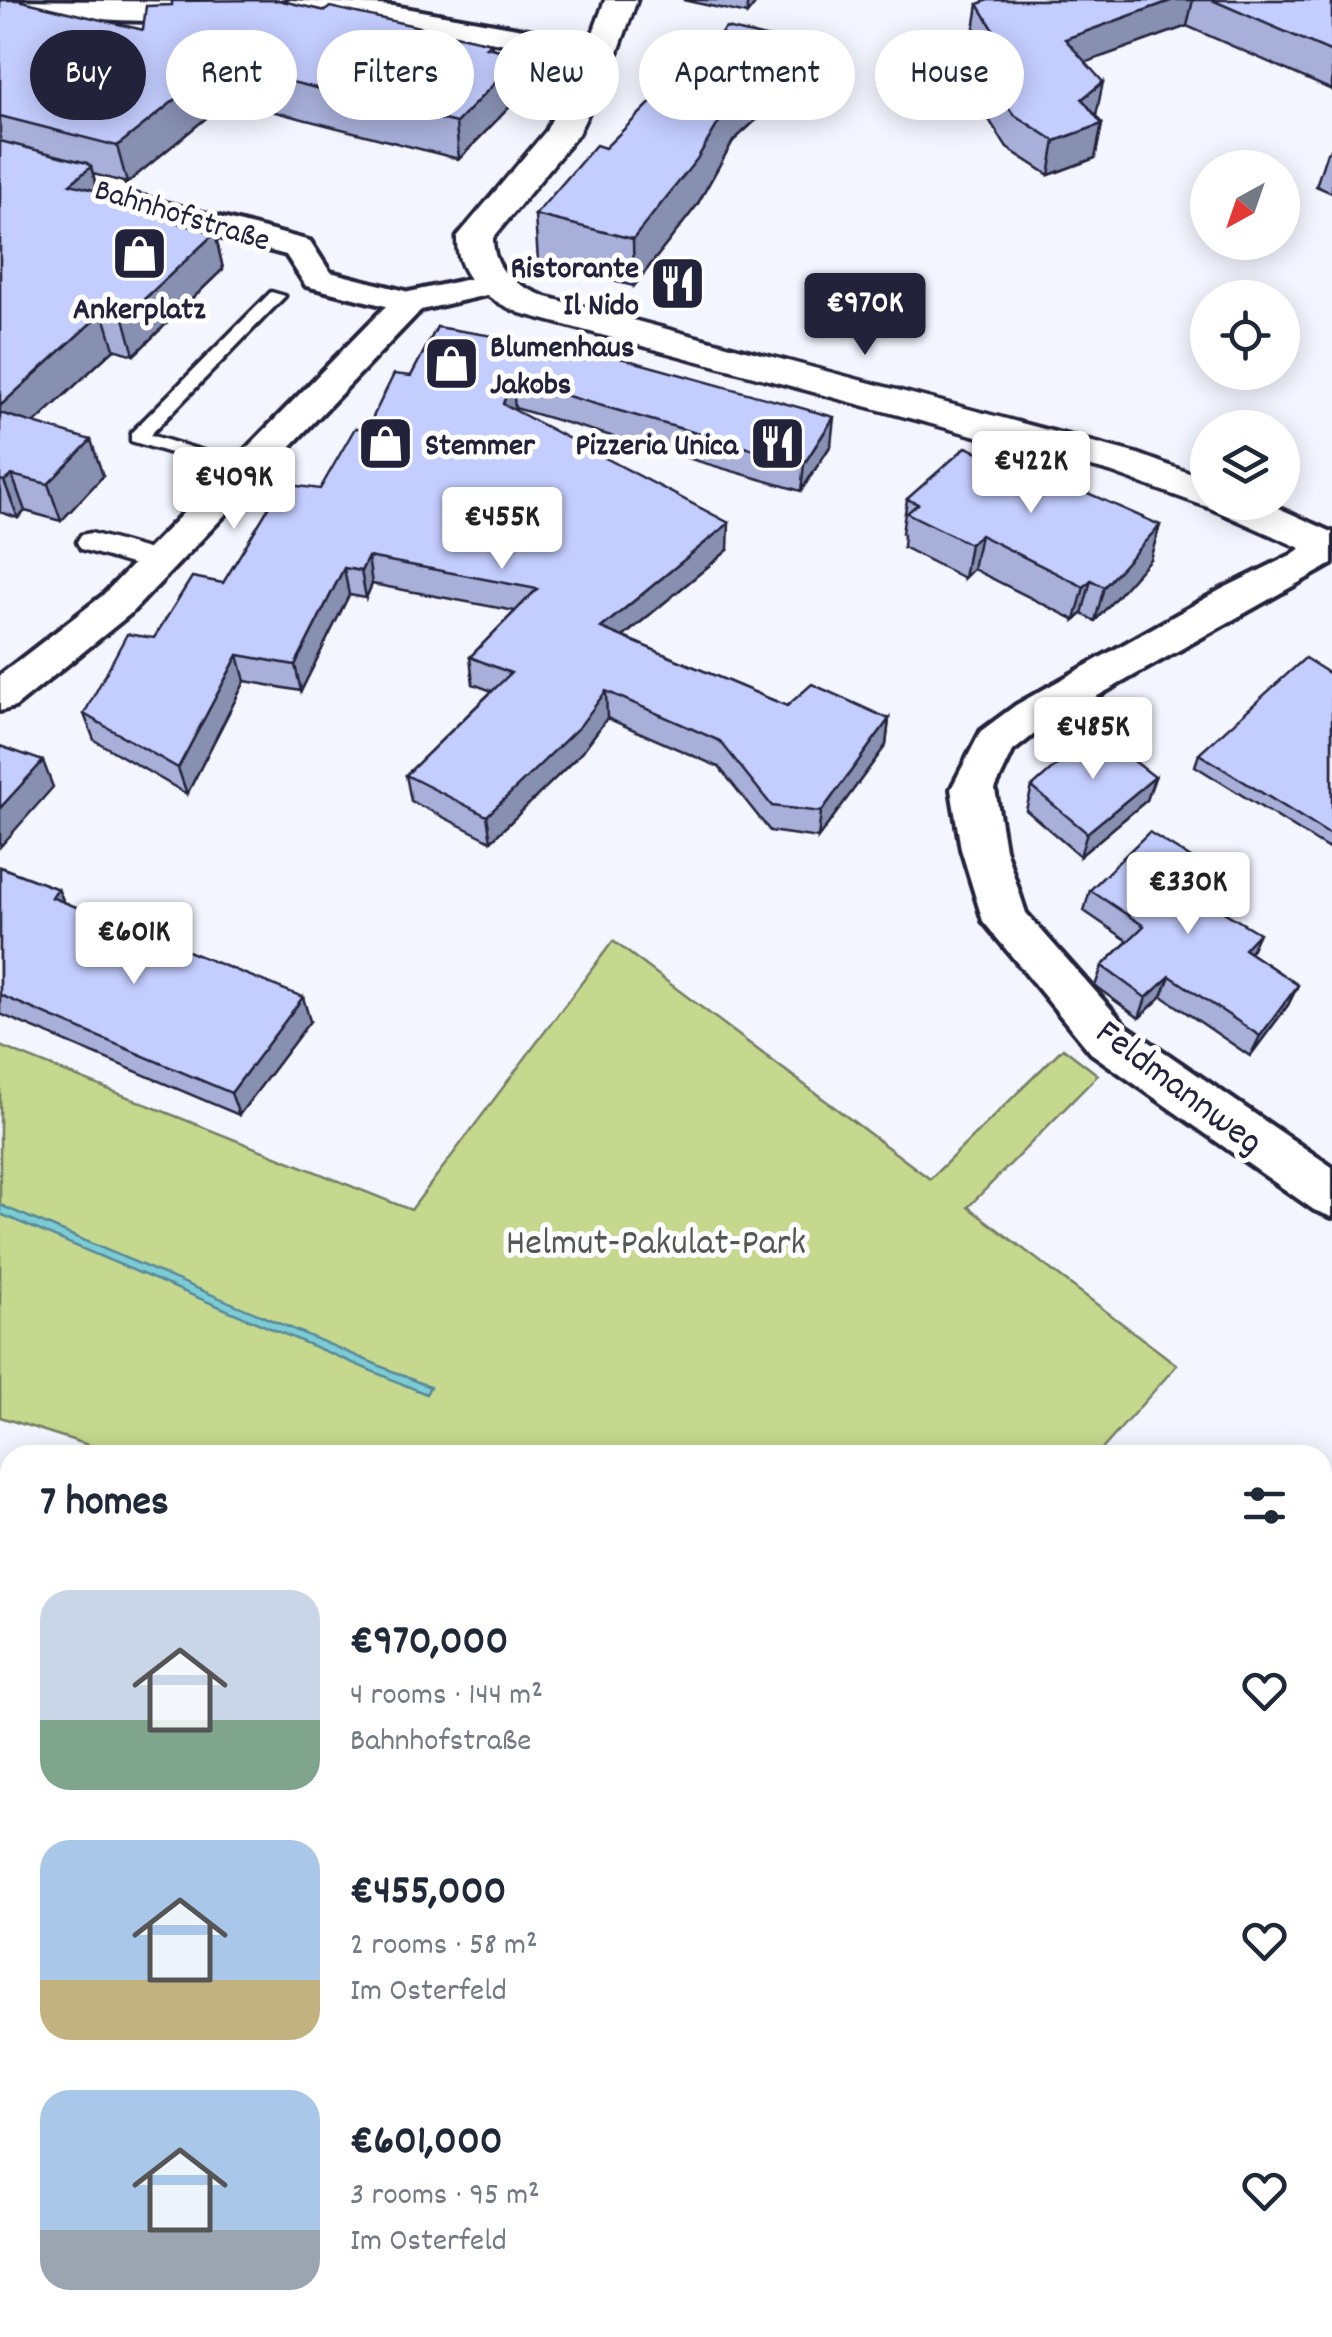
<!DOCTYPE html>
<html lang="en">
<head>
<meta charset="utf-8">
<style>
	:root { --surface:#fff; --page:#f2f2f3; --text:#1f2937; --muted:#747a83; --accent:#22223b }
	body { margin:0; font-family:Dekko,sans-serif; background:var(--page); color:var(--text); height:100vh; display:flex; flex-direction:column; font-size:38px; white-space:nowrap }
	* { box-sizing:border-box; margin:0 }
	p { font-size:32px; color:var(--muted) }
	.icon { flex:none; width:55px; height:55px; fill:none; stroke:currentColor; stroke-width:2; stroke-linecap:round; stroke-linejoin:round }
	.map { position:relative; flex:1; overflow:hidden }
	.panel { position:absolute; left:0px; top:1445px; width:1332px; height:892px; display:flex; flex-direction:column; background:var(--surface); border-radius:30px 30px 0 0; box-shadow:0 5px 25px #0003 }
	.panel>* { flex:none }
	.banner { position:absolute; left:30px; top:30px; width:1272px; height:90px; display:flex; gap:20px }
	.needle { width:65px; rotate:220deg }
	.buttons { position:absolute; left:1190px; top:150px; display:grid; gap:20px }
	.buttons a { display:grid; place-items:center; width:110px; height:110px; border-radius:50%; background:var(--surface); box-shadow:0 5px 25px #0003; font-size:50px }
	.price { position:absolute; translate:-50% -85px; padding:0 22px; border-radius:10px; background:#fff; color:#222; font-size:32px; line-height:65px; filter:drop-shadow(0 2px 5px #0008) }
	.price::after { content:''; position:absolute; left:50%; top:60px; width:30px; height:22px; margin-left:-15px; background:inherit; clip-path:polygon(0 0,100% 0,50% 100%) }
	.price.active { background:var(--accent); color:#fff }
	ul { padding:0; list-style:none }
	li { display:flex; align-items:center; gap:30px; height:250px; padding:0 40px }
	li span { display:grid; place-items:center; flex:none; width:280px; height:200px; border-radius:30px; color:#555 }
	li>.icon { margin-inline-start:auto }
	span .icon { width:120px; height:120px; fill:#fffc; stroke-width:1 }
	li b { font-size:42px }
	h2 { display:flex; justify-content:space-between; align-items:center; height:120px; padding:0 40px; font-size:42px }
	.pill { padding:0 35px; border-radius:45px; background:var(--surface); box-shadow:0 5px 25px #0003; font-size:35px; line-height:90px }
	.pill.active { background:var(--accent); color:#fff }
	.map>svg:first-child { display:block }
	.green { fill:#c5d88d; stroke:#747d64; stroke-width:2.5 }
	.water { fill:#7cccd6; stroke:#588898; stroke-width:2.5 }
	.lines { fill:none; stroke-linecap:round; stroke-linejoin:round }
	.service-casing { stroke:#22223b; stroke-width:7 }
	.pedestrian-casing { stroke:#22223b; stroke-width:7 }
	.minor-casing { stroke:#22223b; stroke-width:8 }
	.tertiary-casing { stroke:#22223b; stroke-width:7 }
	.service { fill:#fff; fill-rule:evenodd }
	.pedestrian { fill:#fff; fill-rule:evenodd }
	.minor { fill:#fff; fill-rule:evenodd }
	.tertiary { fill:#fff; fill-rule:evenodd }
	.wall { fill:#a8b0da; stroke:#22223b; stroke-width:2.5 }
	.shaded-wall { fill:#8890b2; stroke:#22223b; stroke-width:2.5 }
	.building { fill:#c3cdfe; stroke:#22223b; stroke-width:2.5 }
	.labels { text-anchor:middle; stroke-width:10; stroke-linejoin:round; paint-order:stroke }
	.far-street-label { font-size:32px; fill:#22223b; stroke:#fff }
	.far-poi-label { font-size:32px; font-weight:bold; fill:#22223b; stroke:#fff; text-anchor:end }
	.street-label { font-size:38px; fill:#22223b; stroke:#fff }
	.park-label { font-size:38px; fill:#535954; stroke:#fff }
</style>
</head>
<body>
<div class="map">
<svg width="1332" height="2337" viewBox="0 0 1332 2337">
	<rect width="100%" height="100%" fill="#f3f5ff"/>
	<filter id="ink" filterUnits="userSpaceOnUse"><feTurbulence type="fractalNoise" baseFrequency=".01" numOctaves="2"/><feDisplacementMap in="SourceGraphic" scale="20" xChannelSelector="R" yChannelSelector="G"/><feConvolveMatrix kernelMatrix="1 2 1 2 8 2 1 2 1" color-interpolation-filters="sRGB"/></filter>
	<g filter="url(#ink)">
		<path class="green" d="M613 941 930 1179 1063 1048 1098 1075 968 1207 1177 1365 1097 1455H120L0 1417V1046L411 1210Z"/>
		<path class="water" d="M0 1205 430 1387 426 1394 0 1214Z"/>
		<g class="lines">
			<defs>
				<path id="service" d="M271 292 285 296 150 435 253 466V474H239L131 441V433Z"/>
				<path id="pedestrian" d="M91 533 168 555 173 562 168 569 158 572 81 549 77 542 81 535Z"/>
				<g id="minor">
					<path d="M8 0 211 2 221 5 225 11 221 17 211 20C144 22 77 22 12 6Z"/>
					<path d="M291 0 393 6 602 43 612 46 617 52 612 58 602 61 393 24 281 15 277 9 281 3Z"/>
					<path d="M0 151 121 182 132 194 310 241 330 272 409 292 492 274 504 277 509 284 504 291 421 310 130 614 15 707 0 711V675L102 596 386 306 306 286 286 255 110 208 99 196 0 170Z"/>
					<path d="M1332 532V564L1046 725 1013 751 995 789 1005 849 1026 913 1125 1025 1332 1167V1217L1314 1210 1091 1053 983 921 961 849 951 789 981 731 1016 705 1222 589 1291 555 1318 536Z"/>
					<path d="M0 1824 10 1828V1894L0 1890Z"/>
					<path d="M1322 1871 1332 1875V1944L1322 1940Z"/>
					<path d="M634 2328H706L704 2337H632Z"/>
				</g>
				<path id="tertiary" d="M605 0H637L618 52 578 134 493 238C493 273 517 285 546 297L1138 454 1208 480V502H1265L1332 532V562L1210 508 1110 472 520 313C485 298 456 278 457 237L546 131 586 52Z"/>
			</defs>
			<use href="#service" class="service-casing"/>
			<use href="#pedestrian" class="pedestrian-casing"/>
			<use href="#minor" class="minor-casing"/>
			<use href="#tertiary" class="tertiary-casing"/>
			<use href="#service" class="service"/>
			<use href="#pedestrian" class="pedestrian"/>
			<use href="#minor" class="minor"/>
			<use href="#tertiary" class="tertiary"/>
		</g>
		<g class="wall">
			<path d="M0 0 143 30 325 11 491 43V48L522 55 525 91 459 159 228 100 127 183 93 174 97 191 129 199 132 210 215 233 223 269 134 355 114 349 34 423 103 476 61 521 25 511 18 518 0 512Z"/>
			<path d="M683 0H758L747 14Z"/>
			<path d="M988 0H1332V90L1187 26 1085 62 1096 116 1102 124 1095 158 1049 175 1007 148 981 107 986 74 989 65 973 37 978 4Z"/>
			<path d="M790 89 733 141 697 205 634 286 538 262 535 215 605 148Z"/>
			<path d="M1332 149V193L1316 186 1327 152Z"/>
			<path d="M437 327 831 445 801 491 515 408 514 410 728 550 623 637 787 706 889 719 886 745 818 838 770 831 719 767 607 718 582 752 491 841 411 801 406 775 492 691 473 684 470 657 515 611 372 584 366 598 349 595 301 691 245 681 187 794 94 740 84 714 154 638 223 583 320 489 411 376Z"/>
			<path d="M907 499 1160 525 1150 559 1095 621 1082 614 1075 620 973 569 964 578 903 547 904 534 902 533Z"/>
			<path d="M1332 675V843L1327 848 1195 766 1199 754Z"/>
			<path d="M1155 777 1147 800 1080 856 1026 810 1032 787Z"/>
			<path d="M0 867 58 889 64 902 310 1021 239 1115 0 1014Z"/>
			<path d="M1090 890 1208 895 1203 900 1250 953 1298 985 1288 1005 1250 1056 1162 996 1139 1018 1095 986 1102 966 1128 941 1084 911Z"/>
			<path d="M1322 1597 1332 1604V1784L1322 1776Z"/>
			<path d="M841 2328H960L954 2337H835Z"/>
		</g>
		<g class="shaded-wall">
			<path d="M747 0H758L747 14Z"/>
			<path d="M1173 0H1193L1187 26 1059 72 1065 39Z"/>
			<path d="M792 43 790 89 733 141 697 205 634 286 633 239 735 95Z"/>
			<path d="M522 55 525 91 459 159 456 123Z"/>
			<path d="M220 64 228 100 127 183 117 146Z"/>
			<path d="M1103 82 1096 116 1082 99Z"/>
			<path d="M1102 124 1095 158 1049 175 1055 141Z"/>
			<path d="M91 167 101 204 70 184Z"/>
			<path d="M129 199 139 236 120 207Z"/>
			<path d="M215 233 223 269 134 355 124 318Z"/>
			<path d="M103 312 114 349 8 448 0 426V406Z"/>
			<path d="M512 380 515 408 505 432 503 404Z"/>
			<path d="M834 417 831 445 801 491 804 464Z"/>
			<path d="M91 440 103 476 61 521 48 484Z"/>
			<path d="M12 475 25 511 18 518 4 481Z"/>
			<path d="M729 523 728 550 602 654 601 628Z"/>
			<path d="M1160 525 1150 559 1095 621 1104 587Z"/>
			<path d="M980 535 973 569 964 578 970 544Z"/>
			<path d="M368 557 372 584 366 598 361 571Z"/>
			<path d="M344 568 349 595 301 691 295 665Z"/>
			<path d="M1091 580 1082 614 1075 620 1084 587Z"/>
			<path d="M238 655 245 681 187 794 178 768Z"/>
			<path d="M606 691 607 718 582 752 491 841 487 816Z"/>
			<path d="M889 719 886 745 818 838 821 812Z"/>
			<path d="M43 761 53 787 0 847V808Z"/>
			<path d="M1155 777 1147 800 1080 856 1087 833Z"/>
			<path d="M1217 874 1208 895 1187 915 1195 895Z"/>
			<path d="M58 889 69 914 51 897Z"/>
			<path d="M1259 933 1250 953 1244 949Z"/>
			<path d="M1170 976 1162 996 1139 1018 1146 998Z"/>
			<path d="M1298 985 1288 1005 1250 1056 1260 1036Z"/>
			<path d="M303 997 310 1021 239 1115 231 1093Z"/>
			<path d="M381 2328H395L404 2337H390Z"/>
		</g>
		<g class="building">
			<path d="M0 0H18L143 30 146 6 172 5V1L278 0 325 11 330 7 491 43 486 47 522 55 456 123 220 64 117 146 0 116Z"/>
			<path d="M988 0H1173L1065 39 1103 82 1082 99 1102 124 1055 141 1013 114 986 74 999 39 978 4Z"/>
			<path d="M1212 0H1332V52Z"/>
			<path d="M726 28 792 43 735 95 697 159 633 239 535 215 596 145 605 148Z"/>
			<path d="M0 141 87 163 91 167 70 184 129 199 120 207 215 233 124 318 103 312 0 406Z"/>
			<path d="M437 327 606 354 834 417 804 464 512 380 503 404 729 523 601 628 787 706 812 684 889 719 821 812 772 806 720 741 606 691 580 726 487 816 406 775 511 673 470 657 537 589 368 557 361 571 344 568 295 665 238 655 178 768 84 714 127 634 154 638 192 577 223 583 283 484 320 489 355 428 367 429 394 374 411 376Z"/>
			<path d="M0 413 91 440 48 484 12 475 4 481 0 480Z"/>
			<path d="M966 447 980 453 986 448 1160 525 1104 587 1091 580 1084 587 980 535 970 544 907 513 918 504 907 499Z"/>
			<path d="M1305 658 1332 675V836L1199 754Z"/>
			<path d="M1095 731 1155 777 1087 833 1032 787Z"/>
			<path d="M0 746 43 761 0 808Z"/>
			<path d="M1149 832 1217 874 1195 895 1259 933 1244 949 1298 985 1260 1036 1170 976 1146 998 1102 966 1144 926 1090 890Z"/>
			<path d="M0 867 58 889 51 897 303 997 231 1093 0 995Z"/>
			<path d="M0 1525 6 1531 10 1528V1684L0 1674Z"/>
			<path d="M1322 1597 1332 1604V1759L1322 1751Z"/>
			<path d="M2 1993 10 2002V2293L0 2282V1995Z"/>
			<path d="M64 2328H381L390 2337H72Z"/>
			<path d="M848 2328H960L954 2337H842Z"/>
		</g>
	</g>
	<defs>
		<symbol id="shop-square" viewBox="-11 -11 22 22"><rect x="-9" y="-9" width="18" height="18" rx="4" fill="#22223b" stroke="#fff"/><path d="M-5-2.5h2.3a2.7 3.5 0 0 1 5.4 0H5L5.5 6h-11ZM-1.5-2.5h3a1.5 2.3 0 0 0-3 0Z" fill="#fff"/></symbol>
		<symbol id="restaurant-square" viewBox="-11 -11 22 22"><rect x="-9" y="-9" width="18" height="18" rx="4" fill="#22223b" stroke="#fff"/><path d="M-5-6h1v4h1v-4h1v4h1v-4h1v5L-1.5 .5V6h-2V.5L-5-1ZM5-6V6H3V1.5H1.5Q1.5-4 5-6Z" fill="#fff"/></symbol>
	</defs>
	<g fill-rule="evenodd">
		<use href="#shop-square" x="108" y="222" width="63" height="63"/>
		<use href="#restaurant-square" x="646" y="252" width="63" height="63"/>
		<use href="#shop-square" x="420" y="332" width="63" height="63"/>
		<use href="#shop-square" x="354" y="412" width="63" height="63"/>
		<use href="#restaurant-square" x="746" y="412" width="63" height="63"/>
	</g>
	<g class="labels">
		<g class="far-street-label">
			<text transform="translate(183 213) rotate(17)" y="11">Bahnhofstraße</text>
		</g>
		<g class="far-poi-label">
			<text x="639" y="277">Ristorante<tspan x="639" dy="37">Il Nido</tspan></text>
			<text x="139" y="318" text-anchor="middle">Ankerplatz</text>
			<text x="490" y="356" text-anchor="start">Blumenhaus<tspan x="490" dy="37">Jakobs</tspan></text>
			<text x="425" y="454" text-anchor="start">Stemmer</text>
			<text x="738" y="454">Pizzeria Unica</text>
		</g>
		<g class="street-label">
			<text transform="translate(1181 1085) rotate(37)" y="13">Feldmannweg</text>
		</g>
		<g class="park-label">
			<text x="656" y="1253">Helmut-Pakulat-Park</text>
		</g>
	</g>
</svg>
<div class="buttons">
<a><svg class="needle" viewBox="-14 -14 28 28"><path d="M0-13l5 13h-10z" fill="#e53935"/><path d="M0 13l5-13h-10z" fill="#747a83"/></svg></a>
<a><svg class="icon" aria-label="locate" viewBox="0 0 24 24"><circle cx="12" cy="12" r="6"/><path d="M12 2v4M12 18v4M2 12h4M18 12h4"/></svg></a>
<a><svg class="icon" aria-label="layers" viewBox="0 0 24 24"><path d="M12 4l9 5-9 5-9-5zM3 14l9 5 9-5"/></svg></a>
</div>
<b class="price active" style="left:865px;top:358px">€970K</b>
<b class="price" style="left:1031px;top:516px">€422K</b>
<b class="price" style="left:234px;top:532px">€409K</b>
<b class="price" style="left:502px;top:572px">€455K</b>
<b class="price" style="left:1093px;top:782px">€485K</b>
<b class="price" style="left:1188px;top:937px">€330K</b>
<b class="price" style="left:134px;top:987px">€601K</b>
<div class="banner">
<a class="pill active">Buy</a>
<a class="pill">Rent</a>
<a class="pill">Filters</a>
<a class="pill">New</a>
<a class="pill">Apartment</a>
<a class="pill">House</a>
</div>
<section class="panel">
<h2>7 homes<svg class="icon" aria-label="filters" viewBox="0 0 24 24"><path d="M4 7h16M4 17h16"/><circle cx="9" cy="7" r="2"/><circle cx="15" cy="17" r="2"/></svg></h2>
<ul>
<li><span style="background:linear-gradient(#c9d6e8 65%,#7fa58c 0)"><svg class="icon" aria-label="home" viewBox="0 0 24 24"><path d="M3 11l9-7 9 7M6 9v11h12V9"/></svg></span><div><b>€970,000</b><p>4 rooms · 144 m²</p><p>Bahnhofstraße</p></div><svg class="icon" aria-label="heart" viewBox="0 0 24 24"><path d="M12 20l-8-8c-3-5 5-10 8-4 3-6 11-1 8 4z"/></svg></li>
<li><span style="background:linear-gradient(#a9c7e8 70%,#c2b280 0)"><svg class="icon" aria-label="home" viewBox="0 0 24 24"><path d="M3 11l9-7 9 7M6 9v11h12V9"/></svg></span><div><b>€455,000</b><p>2 rooms · 58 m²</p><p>Im Osterfeld</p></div><svg class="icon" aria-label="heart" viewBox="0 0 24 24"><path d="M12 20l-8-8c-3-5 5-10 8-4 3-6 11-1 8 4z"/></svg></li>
<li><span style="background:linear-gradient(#a9c7e8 70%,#9aa5b1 0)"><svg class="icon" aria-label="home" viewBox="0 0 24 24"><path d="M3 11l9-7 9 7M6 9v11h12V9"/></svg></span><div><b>€601,000</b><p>3 rooms · 95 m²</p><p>Im Osterfeld</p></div><svg class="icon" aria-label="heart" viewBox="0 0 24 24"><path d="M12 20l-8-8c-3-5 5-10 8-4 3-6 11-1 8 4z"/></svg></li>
</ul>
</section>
</div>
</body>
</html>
